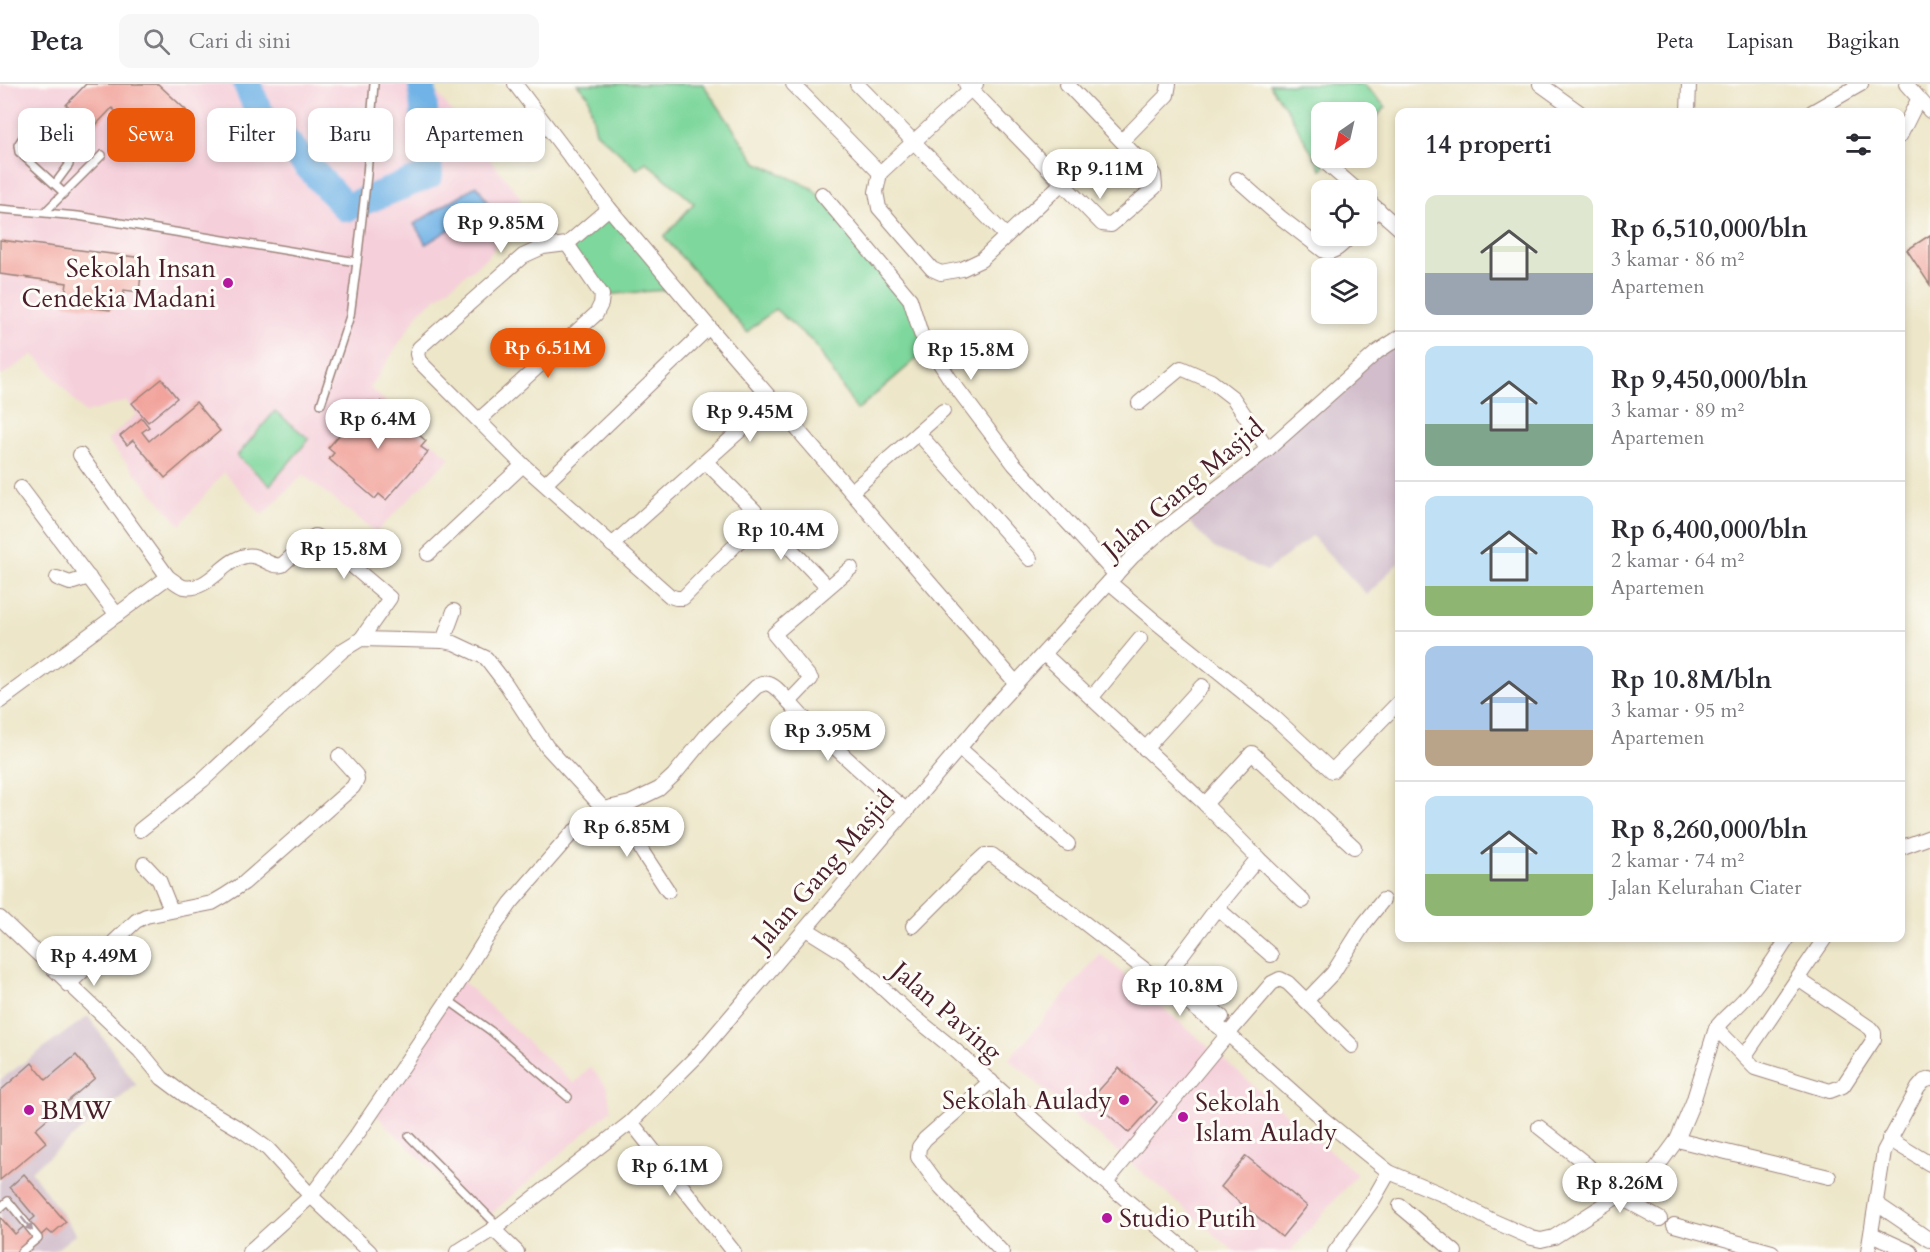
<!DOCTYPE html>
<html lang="id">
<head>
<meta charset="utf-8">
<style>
	:root { --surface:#fff; --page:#f7f7f7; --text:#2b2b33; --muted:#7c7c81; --line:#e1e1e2; --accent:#ea580c }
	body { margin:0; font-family:Cardo,serif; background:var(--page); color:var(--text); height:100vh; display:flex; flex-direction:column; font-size:22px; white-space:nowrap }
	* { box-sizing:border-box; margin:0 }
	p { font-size:20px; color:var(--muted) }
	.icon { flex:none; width:33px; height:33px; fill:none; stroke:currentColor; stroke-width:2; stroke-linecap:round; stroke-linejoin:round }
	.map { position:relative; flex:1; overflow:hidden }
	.sheet { position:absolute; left:1395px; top:24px; width:510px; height:834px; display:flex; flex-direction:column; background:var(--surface); border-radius:12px; box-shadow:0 3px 9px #0003 }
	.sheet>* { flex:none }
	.top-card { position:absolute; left:18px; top:24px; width:570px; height:54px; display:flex; gap:12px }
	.needle { width:39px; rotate:214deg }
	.controls { position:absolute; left:1311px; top:18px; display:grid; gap:12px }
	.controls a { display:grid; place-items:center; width:66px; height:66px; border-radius:12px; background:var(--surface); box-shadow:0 3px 9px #0003; font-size:30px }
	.price { position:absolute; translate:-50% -51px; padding:0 14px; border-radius:21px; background:#fff; color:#222; font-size:20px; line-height:39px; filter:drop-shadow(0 2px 3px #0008) }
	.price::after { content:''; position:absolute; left:50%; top:36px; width:18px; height:14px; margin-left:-9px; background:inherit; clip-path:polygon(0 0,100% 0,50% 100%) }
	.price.on { background:var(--accent); color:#fff }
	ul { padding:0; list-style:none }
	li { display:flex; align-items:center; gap:18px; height:150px; padding:0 30px }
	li+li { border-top:2px solid var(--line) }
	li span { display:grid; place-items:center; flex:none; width:168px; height:120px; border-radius:12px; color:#555 }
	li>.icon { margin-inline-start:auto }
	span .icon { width:72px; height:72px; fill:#fffc; stroke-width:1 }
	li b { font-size:26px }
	h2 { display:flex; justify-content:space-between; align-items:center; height:72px; padding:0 30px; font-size:26px }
	.chip { padding:0 21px; border-radius:12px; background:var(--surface); box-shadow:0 3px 9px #0003; font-size:21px; line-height:54px }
	.chip.on { background:var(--accent); color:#fff }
	header { display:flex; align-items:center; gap:36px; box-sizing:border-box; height:84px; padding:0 30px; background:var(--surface); border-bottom:2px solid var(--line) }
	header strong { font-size:28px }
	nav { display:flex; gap:33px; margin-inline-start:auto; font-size:21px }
	.search { width:420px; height:54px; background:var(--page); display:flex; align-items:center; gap:15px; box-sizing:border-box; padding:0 21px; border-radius:12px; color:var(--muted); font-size:22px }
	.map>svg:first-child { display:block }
	.built { fill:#f5cfda }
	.industrial { fill:#d1bdcb }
	.green { fill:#7ed79c; stroke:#647b64; stroke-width:1.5 }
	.water { fill:#71b3e6; stroke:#5e6988; stroke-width:1.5 }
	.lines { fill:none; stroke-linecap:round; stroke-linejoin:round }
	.river { stroke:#71b3e6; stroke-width:28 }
	.building { fill:#f1a19a }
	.lane-casing { stroke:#9c827a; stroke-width:10 }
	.street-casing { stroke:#9c827a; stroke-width:16 }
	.lane { stroke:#fff; stroke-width:7 }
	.street { stroke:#fff; stroke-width:14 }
	.oneway { fill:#ae9aa0 }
	.poi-dot { fill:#b5179e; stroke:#fdfcf7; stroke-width:2 }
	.labels { text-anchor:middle; stroke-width:6; stroke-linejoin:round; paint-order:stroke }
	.poi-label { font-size:26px; fill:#4a1f2b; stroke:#fdfcf7; text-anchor:start }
	.street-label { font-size:26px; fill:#4a1f2b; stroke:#fdfcf7 }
</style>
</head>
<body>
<header>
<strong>Peta</strong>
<div class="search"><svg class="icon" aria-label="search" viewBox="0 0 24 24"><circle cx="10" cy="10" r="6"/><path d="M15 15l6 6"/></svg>Cari di sini</div>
<nav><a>Peta</a><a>Lapisan</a><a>Bagikan</a></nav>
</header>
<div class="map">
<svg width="1930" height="1168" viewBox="0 0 1930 1168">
	<rect width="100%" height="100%" fill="#fdfcf7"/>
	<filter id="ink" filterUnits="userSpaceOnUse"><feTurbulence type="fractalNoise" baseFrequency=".0167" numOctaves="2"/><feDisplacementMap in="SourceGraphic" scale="12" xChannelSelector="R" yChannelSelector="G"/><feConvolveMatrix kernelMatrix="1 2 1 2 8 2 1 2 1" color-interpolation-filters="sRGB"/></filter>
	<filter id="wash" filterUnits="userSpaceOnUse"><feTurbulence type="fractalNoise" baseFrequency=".008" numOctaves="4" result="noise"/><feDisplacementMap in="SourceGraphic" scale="24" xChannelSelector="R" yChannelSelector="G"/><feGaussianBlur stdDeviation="1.35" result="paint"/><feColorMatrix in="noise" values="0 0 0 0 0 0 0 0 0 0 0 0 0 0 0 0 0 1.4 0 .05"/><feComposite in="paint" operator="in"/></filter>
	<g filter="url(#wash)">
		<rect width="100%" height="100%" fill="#ede6c9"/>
		<g class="built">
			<path d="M0 0H433L434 5 521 114 490 171 420 227 370 304 450 374 376 448 303 391 262 431 224 388 180 441 107 356 137 330 126 317 85 329 34 270 0 293Z"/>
			<path d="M1100 870 1357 1090 1290 1168H1235L1009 975Z"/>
			<path d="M458 893 574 1000 590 983 607 1003 611 1026 484 1136 375 1030Z"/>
		</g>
		<g class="industrial">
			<path d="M1399 244V478L1367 511 1312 452 1267 487 1214 464 1185 434Z"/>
			<path d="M88 932 136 1001 31 1087 76 1150 53 1168H0V996Z"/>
		</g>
		<g class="green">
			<path d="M577 0H703L756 78 812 104 913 218 917 233 927 240 928 265 857 326 814 259 775 225 747 248 664 153 694 119 646 78 637 85 596 48 588 11Z"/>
			<path d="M1269 0H1363L1386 23 1367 42 1366 28H1322V74H1333L1321 85 1288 27Z"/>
			<path d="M609 124 677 205 602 211 567 160Z"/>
			<path d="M275 327 309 355 270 401 237 372Z"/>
		</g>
		<path class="water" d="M477 101 489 121 426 160 414 140Z"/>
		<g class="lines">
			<path class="river" d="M247 0 259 28 346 124 429 91 422 0"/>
		</g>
		<g id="blocks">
			<g class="building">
				<path d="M86 0H158L186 26 152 62 112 24 92 45 66 21Z"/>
				<path d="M1930 151V201L1907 166Z"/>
				<path d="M0 156 143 174 139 208 124 206 123 215 110 226 64 220 67 199 0 190Z"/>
				<path d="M162 295 177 314 148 338 132 319Z"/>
				<path d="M369 317 376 323 381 317 426 357 421 363 428 368 386 416 379 410 375 415 329 375 334 369 328 364Z"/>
				<path d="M196 318 220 347 165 394 133 356 127 361 120 352 142 334 149 343 142 348 149 357Z"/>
				<path d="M76 971 95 994 35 1045 46 1058 0 1096V1007L32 979 46 996Z"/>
				<path d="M1119 984 1157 1018 1129 1049 1091 1015Z"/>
				<path d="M1246 1072 1307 1122 1282 1153 1221 1103Z"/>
				<path d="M24 1090 66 1138 52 1150 47 1146 22 1168H0V1133L15 1150 35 1133 10 1103Z"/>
			</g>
		</g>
	</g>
	<g filter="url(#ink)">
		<use href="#blocks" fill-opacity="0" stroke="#9c827a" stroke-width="1.5"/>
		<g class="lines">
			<defs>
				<g id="lane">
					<path d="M55 100 69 81V78C58 67 44 46 27 47L18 61 19 68 64 109"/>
					<path d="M0 125 78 132 357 178 367 91 374 0"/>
					<path d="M46 127 102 71"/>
					<path d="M321 320 350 232 357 178"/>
					<path d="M448 916 491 947 568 1013"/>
					<path d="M409 1052 498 1142"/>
					<path d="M0 1124 8 1117 38 1154 21 1168"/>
				</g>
				<g id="street">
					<path d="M515 0 609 124 709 243 1016 599"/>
					<path d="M793 0 880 89"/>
					<path d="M857 0 1006 152"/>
					<path d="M966 0 1102 140 1111 141 1155 103 1154 91 1067 0"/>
					<path d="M976 0 880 89 876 108 879 124 932 185 941 189 962 185 981 176 1062 99"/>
					<path d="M1540 0 1579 28"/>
					<path d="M1906 0 1930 27"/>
					<path d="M1688 28 1689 0"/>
					<path d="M1812 28 1861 0"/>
					<path d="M1900 52 1918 16"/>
					<path d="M1122 57 1167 11 1169 0"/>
					<path d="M1320 74 1357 106"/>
					<path d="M1237 95 1280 133 1324 167C1335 171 1343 159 1351 152"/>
					<path d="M822 110 910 215 921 250 950 295 1014 380 1116 491"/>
					<path d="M1366 115 1400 145"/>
					<path d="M609 124 567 160 543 163 523 172 419 264 417 270 419 277 523 381 670 512 676 514H683L753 443 756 435 755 427 706 378"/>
					<path d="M1366 137 1379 126"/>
					<path d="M1139 319 1181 284 1211 297 1233 314 1268 365"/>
					<path d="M479 336 596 230 601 220 602 211 567 160"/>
					<path d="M918 349 1030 475"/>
					<path d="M80 371 168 493C173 496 179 502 184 503 208 508 224 475 246 472 260 469 269 484 282 481L312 454 315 452 319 454 390 514 361 555"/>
					<path d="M545 400 709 243"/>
					<path d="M21 404 117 531"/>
					<path d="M852 407 943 327"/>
					<path d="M756 435 769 442 822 497"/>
					<path d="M612 461 773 317"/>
					<path d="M428 470 523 381"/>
					<path d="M57 494 70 499 89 493"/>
					<path d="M1109 498 1156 538 1275 634 1332 687 1400 617"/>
					<path d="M443 557 454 559 486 574 506 600 547 663 604 725"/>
					<path d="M1044 570 1205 720 1258 774 1303 817"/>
					<path d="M1092 613 1140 555"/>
					<path d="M0 617 168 493"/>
					<path d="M789 618 811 595 774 550 851 484"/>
					<path d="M959 664 1068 760"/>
					<path d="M1145 665 1202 602"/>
					<path d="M1205 720 1252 669 1354 763"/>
					<path d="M612 723 630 745 643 769 668 807"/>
					<path d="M140 746 203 696 343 566 361 555 443 557 454 527"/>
					<path d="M1900 764 1930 753"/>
					<path d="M144 780 159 796 171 826"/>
					<path d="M1217 824 1271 871"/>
					<path d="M0 834 140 967 162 994 194 1018 243 1047 268 1065 311 1112 370 1168"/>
					<path d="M913 842 974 781 985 771H992L1069 827 1228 950 1272 899 1280 895 1288 899 1352 962"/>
					<path d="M806 845 846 870 907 927 955 966 1078 1075 1188 1168"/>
					<path d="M68 901 136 837 146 832 212 819 224 812 244 799 353 703 357 696 356 691 339 672"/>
					<path d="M1306 917 1333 889 1364 840 1383 816"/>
					<path d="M1222 933 1169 888 1217 824 1258 774"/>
					<path d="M1716 944 1755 984 1830 1007 1843 1002 1874 955V949L1870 944 1798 895"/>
					<path d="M1744 973 1825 854"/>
					<path d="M991 997 925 1055 919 1063 918 1073 937 1099 1002 1168"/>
					<path d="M631 1038 734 1168"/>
					<path d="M1539 1043 1586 1080 1618 1112 1660 1135"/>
					<path d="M1889 1055 1930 1080"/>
					<path d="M1677 1056 1829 1093"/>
					<path d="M1107 1097 1228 950 1322 1034 1389 1088"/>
					<path d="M1877 1120 1930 1156"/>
					<path d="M1400 1122 1455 1168"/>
					<path d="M1674 1141 1772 1168"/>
					<path d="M493 1145 517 1168"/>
					<path d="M1872 1150 1911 1168"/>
					<path d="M249 1168 311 1112 358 1049 448 916 485 856 511 819 572 749 604 725 630 719 659 705 674 691 706 652 756 603C760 601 764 598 769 600 779 603 794 625 802 632 836 665 871 697 907 727"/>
					<path d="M457 1168 498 1142 631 1038 698 971 995 622 1132 473 1164 445 1268 365 1377 268 1400 253"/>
					<path d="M1335 1168 1373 1116 1389 1088 1446 1112 1491 1136 1532 1154 1541 1156 1554 1153 1618 1112 1646 1098 1677 1056 1693 1018 1716 944C1725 932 1737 924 1746 913 1762 895 1775 874 1788 854"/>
					<path d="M1868 1168 1884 1067 1918 1004 1924 997 1930 995"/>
				</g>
			</defs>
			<use href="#lane" class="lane-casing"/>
			<use href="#street" class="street-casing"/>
			<use href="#lane" class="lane"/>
			<use href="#street" class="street"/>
		</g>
		<defs><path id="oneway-solid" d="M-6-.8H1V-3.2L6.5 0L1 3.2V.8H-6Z" transform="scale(1.5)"/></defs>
		<use class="oneway" href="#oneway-solid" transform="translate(27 1140) rotate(51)"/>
	</g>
	<g class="poi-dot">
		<circle cx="228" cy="199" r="6"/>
		<circle cx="1124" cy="1016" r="6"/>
		<circle cx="29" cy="1026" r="6"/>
		<circle cx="1183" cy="1033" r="6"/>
		<circle cx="1107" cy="1134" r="6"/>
	</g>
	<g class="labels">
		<g class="poi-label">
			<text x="216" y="193" text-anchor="end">Sekolah Insan<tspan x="216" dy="30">Cendekia Madani</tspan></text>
			<text x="1112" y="1025" text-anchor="end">Sekolah Aulady</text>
			<text x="1195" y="1027">Sekolah<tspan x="1195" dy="30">Islam Aulady</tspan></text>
			<text x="41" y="1035">BMW</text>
			<text x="1119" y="1143">Studio Putih</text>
		</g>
		<g class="street-label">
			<text transform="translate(1183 404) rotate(-40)" y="9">Jalan Gang Masjid</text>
			<text transform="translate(823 786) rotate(-49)" y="9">Jalan Gang Masjid</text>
			<text transform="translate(947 927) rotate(41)" y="9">Jalan Paving</text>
		</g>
	</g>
</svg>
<div class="controls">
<a><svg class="needle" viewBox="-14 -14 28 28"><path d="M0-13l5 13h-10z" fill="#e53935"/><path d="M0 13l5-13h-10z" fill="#7c7c81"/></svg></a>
<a><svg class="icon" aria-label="locate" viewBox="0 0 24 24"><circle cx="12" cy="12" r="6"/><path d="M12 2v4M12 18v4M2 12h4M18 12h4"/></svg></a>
<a><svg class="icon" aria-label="layers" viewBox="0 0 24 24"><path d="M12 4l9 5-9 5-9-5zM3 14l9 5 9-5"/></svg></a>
</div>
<b class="price" style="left:1100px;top:116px">Rp 9.11M</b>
<b class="price" style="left:501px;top:170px">Rp 9.85M</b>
<b class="price on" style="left:548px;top:295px">Rp 6.51M</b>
<b class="price" style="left:971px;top:297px">Rp 15.8M</b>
<b class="price" style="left:750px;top:359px">Rp 9.45M</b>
<b class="price" style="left:378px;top:366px">Rp 6.4M</b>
<b class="price" style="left:781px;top:477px">Rp 10.4M</b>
<b class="price" style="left:344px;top:496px">Rp 15.8M</b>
<b class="price" style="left:828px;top:678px">Rp 3.95M</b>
<b class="price" style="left:627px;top:774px">Rp 6.85M</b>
<b class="price" style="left:94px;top:903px">Rp 4.49M</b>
<b class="price" style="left:1180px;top:933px">Rp 10.8M</b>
<b class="price" style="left:670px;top:1113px">Rp 6.1M</b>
<b class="price" style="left:1620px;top:1130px">Rp 8.26M</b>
<div class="top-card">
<a class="chip">Beli</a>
<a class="chip on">Sewa</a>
<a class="chip">Filter</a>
<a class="chip">Baru</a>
<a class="chip">Apartemen</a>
</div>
<section class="sheet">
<h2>14 properti<svg class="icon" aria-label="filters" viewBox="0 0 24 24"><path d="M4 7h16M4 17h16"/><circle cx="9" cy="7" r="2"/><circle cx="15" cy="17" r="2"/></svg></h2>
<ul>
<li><span style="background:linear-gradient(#dfe7d0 65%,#9aa5b1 0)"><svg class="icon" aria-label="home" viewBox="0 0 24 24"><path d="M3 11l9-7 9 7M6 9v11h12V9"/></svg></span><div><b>Rp 6,510,000/bln</b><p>3 kamar · 86 m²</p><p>Apartemen</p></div></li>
<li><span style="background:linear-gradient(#bfe0f5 65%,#7fa58c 0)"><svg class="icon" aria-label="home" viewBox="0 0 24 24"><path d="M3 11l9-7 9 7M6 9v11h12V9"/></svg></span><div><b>Rp 9,450,000/bln</b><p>3 kamar · 89 m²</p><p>Apartemen</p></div></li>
<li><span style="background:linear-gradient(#bfe0f5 75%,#8fb573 0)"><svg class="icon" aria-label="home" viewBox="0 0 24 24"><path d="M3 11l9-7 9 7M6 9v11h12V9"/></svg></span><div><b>Rp 6,400,000/bln</b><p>2 kamar · 64 m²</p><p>Apartemen</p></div></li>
<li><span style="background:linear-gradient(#a9c7e8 70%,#b9a48a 0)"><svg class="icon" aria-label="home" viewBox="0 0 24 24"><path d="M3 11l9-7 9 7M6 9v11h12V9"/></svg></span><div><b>Rp 10.8M/bln</b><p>3 kamar · 95 m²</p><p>Apartemen</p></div></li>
<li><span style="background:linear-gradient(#bfe0f5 65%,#8fb573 0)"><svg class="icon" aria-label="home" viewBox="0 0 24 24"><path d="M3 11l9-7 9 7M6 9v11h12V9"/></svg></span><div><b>Rp 8,260,000/bln</b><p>2 kamar · 74 m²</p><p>Jalan Kelurahan Ciater</p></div></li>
</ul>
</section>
</div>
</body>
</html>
